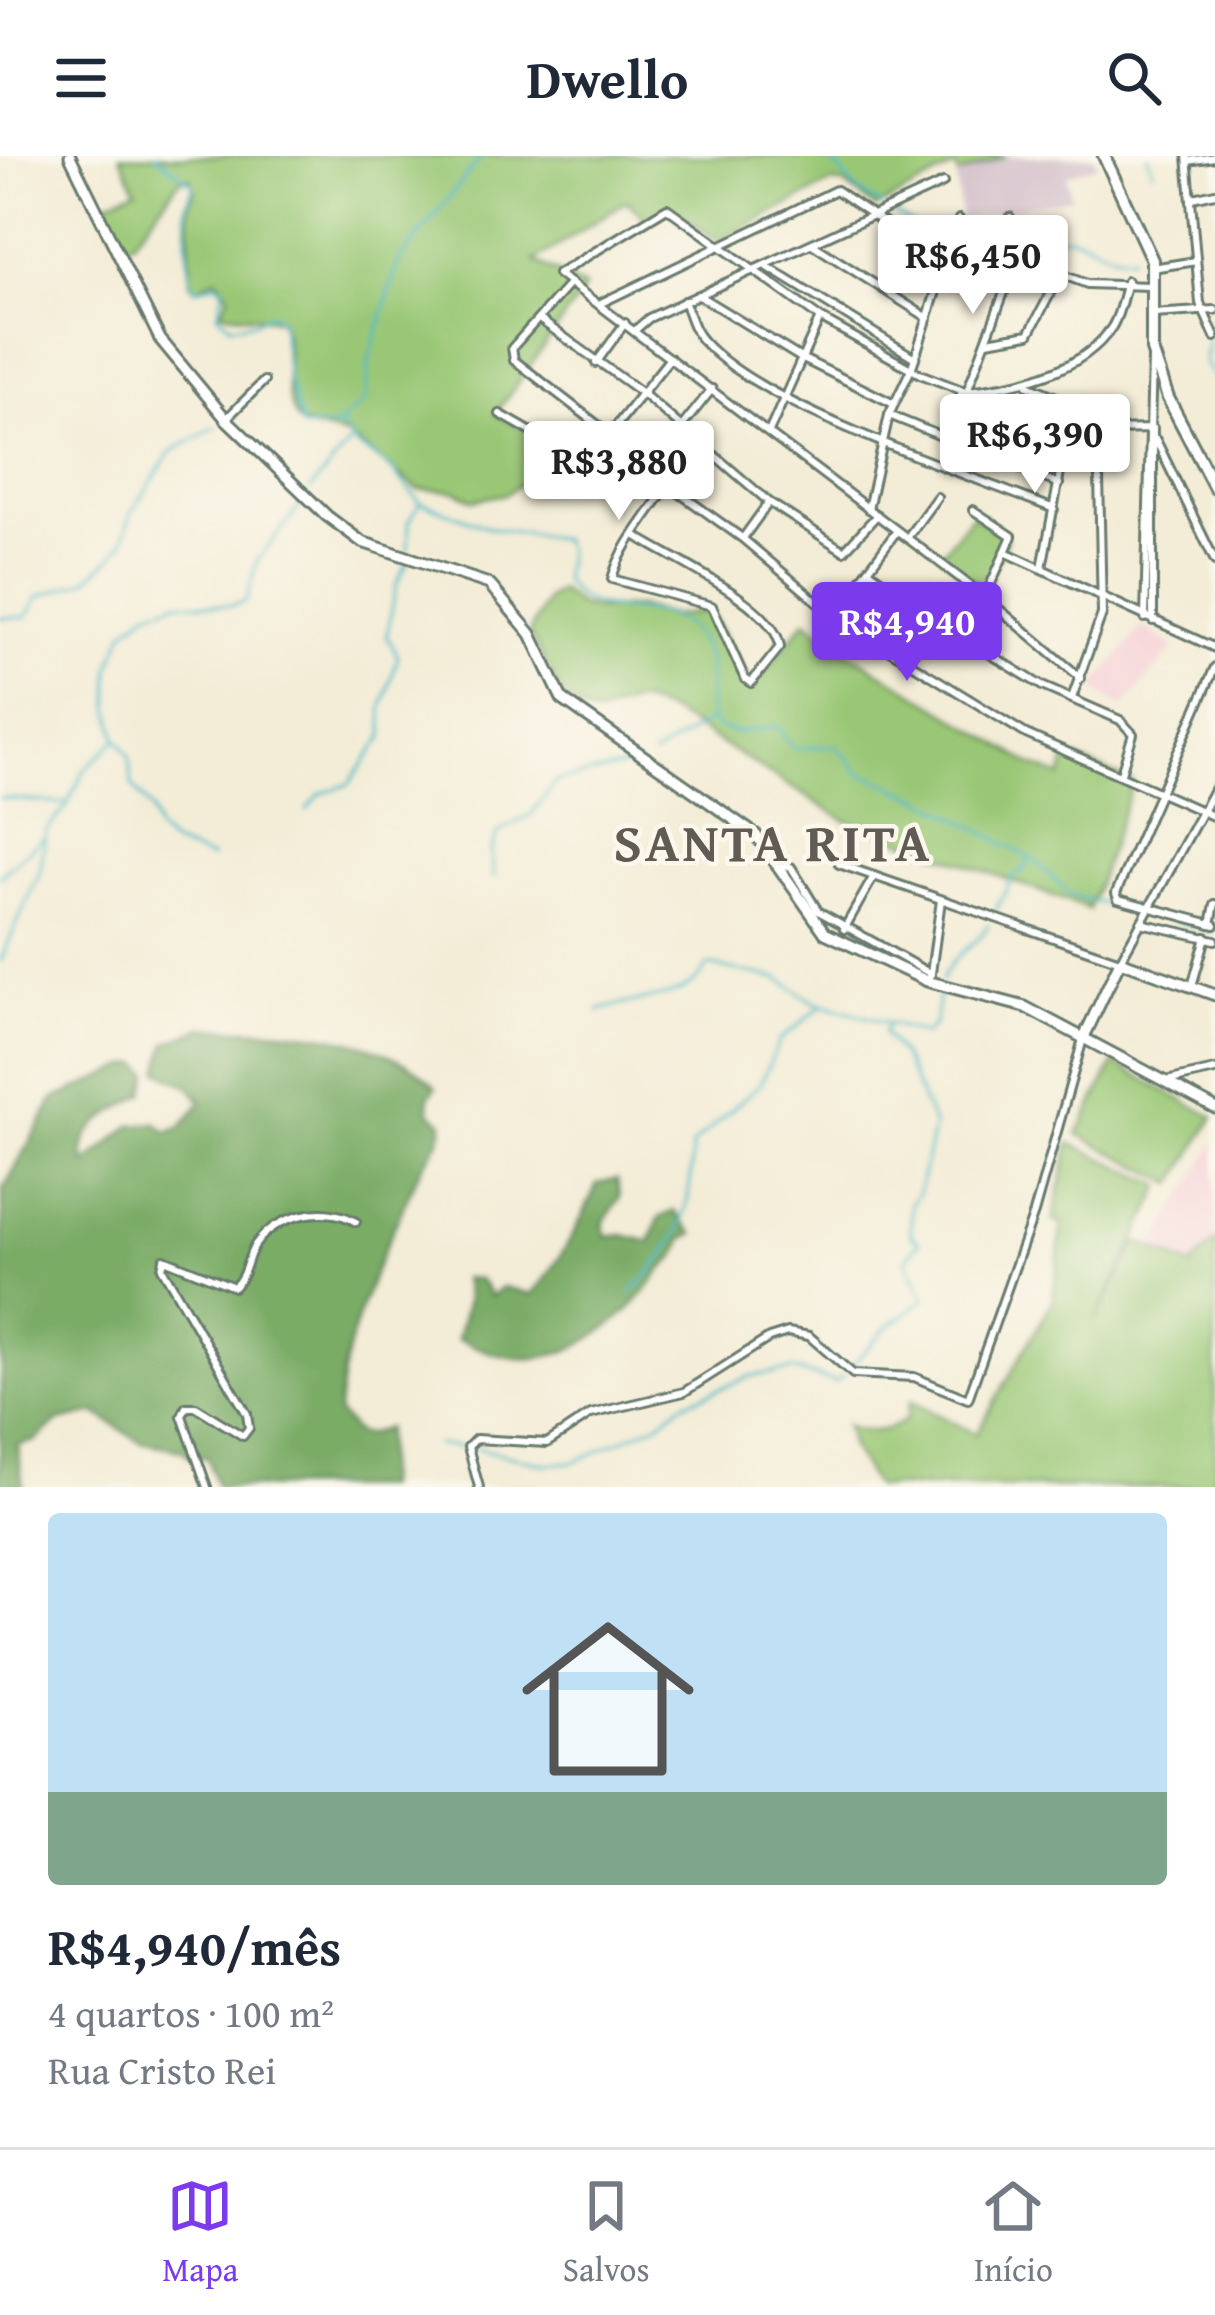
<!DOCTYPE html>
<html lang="pt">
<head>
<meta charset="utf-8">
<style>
	:root { --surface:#fff; --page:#f6f6f7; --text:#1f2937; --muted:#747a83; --line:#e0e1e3; --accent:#7c3aed }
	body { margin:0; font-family:"Gentium Book Plus",serif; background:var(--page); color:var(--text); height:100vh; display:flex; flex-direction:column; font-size:45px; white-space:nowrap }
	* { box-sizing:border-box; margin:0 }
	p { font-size:39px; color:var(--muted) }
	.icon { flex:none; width:66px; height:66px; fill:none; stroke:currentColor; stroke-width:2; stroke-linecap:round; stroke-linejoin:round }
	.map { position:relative; height:1331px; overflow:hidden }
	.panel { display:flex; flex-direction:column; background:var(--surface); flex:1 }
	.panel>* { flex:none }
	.price { position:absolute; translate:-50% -102px; padding:0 27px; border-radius:12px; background:#fff; color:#222; font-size:39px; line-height:78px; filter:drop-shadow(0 3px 6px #0008) }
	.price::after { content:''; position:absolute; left:50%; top:72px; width:36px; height:27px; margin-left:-18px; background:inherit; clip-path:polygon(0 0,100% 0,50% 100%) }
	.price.selected { background:var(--accent); color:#fff }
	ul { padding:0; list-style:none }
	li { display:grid; align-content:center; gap:24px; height:636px; padding:0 48px }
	li span { display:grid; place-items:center; height:372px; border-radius:12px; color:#555 }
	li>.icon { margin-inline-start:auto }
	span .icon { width:216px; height:216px; fill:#fffc; stroke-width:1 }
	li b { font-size:51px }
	header { display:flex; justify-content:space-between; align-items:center; height:156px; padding:0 48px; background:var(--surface); font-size:54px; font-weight:700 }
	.menu { display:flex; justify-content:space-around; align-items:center; height:168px; border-top:3px solid var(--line); background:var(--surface); font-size:33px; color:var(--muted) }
	.menu a { display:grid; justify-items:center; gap:6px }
	.menu .selected { color:var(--accent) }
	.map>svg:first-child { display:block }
	.built { fill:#f6cfd6 }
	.industrial { fill:#d1bdc9 }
	.green { fill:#99c775; stroke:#5c8254; stroke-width:3 }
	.forest { fill:#7aac66; stroke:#4c744d; stroke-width:3 }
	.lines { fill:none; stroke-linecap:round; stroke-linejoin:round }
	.stream { stroke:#4cbac7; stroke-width:3 }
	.street-casing { stroke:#697a6d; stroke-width:12 }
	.secondary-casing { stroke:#697a6d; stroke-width:15 }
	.primary-casing { stroke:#697a6d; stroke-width:16 }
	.street { stroke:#fff; stroke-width:6 }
	.secondary { stroke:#fff; stroke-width:9 }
	.primary { stroke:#fff; stroke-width:10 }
	.labels { text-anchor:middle; stroke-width:9; stroke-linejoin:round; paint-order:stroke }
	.district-label { font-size:54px; font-weight:bold; letter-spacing:3px; fill:#605b53; stroke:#fbf7ec }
</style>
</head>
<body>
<header><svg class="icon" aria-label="menu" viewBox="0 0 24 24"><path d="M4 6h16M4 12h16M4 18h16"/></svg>Dwello<svg class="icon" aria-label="search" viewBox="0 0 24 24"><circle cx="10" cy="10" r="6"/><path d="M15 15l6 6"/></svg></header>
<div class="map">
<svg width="1215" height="1331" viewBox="0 0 1215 1331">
	<rect width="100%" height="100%" fill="#fbf7ec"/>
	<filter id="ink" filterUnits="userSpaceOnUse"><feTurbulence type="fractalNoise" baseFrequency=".00833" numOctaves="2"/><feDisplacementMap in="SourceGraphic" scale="24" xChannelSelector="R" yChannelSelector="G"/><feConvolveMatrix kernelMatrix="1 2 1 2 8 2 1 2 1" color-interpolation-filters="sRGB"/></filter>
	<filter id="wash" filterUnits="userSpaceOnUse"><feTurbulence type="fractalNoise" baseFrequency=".004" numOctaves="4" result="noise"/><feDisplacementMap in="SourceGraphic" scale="48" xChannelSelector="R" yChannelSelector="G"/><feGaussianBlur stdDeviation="2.7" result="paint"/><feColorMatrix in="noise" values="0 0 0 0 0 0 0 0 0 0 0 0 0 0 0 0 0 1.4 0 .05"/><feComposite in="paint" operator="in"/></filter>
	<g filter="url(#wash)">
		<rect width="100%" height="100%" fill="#f3ecd6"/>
		<g class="built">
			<path d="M1143 470 1174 492 1123 551 1093 532Z"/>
			<path d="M1215 987V1093L1197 1113 1153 1092Z"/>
		</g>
		<path class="industrial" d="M1009 0H1094L1097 9 1067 19 1071 42 961 62 956 20Z"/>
		<g class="green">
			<path d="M120 0H1006L959 19 954 11 876 52 844 28 832 27 718 85 670 52 645 62 626 45 535 105 585 132 495 259 551 284 577 288 506 338 473 344 456 335 418 333 347 280 300 268C275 234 297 194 279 164L221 156 229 139 216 122 196 133 190 127 189 47 195 34 190 21 179 25 133 86 122 90 102 48 136 33Z"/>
			<path d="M972 359 1007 383 985 432 940 399Z"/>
			<path d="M559 434 580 450 598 453 639 451 674 460 709 455 752 531 806 464 840 491 1032 609 1061 621 1068 599 1133 626 1089 753 845 664 670 556 637 545 598 559 586 557 564 541 529 477 548 442Z"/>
			<path d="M1114 907 1214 961 1174 1028 1078 978Z"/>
			<path d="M1070 987 1162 1030 1096 1163 1138 1086 1192 1110 1215 1085V1331H875L851 1292 846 1270C865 1279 888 1276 906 1264L910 1245 976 1278 1053 1145 1062 1068 1053 1065Z"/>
		</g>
		<g class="forest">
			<path d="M202 872C278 874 380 872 436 931L429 941 430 956 443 966C442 991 425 1000 416 1022 383 1097 343 1173 338 1257L357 1278 368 1279 386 1272 384 1331H217L207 1301 192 1303 182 1294 141 1286 95 1257 59 1265 35 1285 18 1289 23 1331H0L3 1034 54 943 128 910 139 908 149 917 144 938C120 953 72 970 86 1008L131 969 156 967 167 976 180 972 202 946 190 931 159 915 167 887Z"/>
			<path d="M617 1023 620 1041 603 1068 607 1081 623 1079 650 1086 659 1062 674 1055 694 1078 682 1084C681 1101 667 1106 657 1120 629 1161 573 1207 519 1202 497 1201 477 1191 457 1183L467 1144 463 1122 479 1123 491 1140 503 1131 532 1138C556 1114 584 1060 597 1028Z"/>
		</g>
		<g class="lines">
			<g class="stream">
				<path d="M156 0 193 28C193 38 185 45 186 56 189 80 183 110 195 133L216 127 224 131 218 158 231 169 255 166 271 157 281 165 288 224 302 271H342L356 289 391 312 420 346 491 372 560 383 566 393 563 423C593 475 655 434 693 476 724 509 698 544 716 571L736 577 776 570 795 592 836 590 859 616 923 643 1034 704 1072 740 1215 775"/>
				<path d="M828 0 855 33 882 50"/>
				<path d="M1148 0 1153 15"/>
				<path d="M893 56 946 91"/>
				<path d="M1035 83C1089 70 1093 100 1131 101"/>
				<path d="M956 96 997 89"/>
				<path d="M1198 158 1208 182 1205 207 1215 223"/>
				<path d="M338 269 365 245 369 205 398 106 482 0"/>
				<path d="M311 333 350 287"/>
				<path d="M408 395 409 366 419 348"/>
				<path d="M0 462 26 461 40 440 85 425 110 403 123 387 131 357 171 296 216 271"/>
				<path d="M653 600 710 564"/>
				<path d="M0 642 67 648"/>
				<path d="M307 654 320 638 349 628 384 580 382 553 398 501 387 480 396 430 408 405"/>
				<path d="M211 702 172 688 157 675 151 653 132 629 129 599 117 582 110 551V513L124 476 147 456 177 446 230 450 246 445 257 405 303 346"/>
				<path d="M0 720 43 682"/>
				<path d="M494 721 491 695 499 676 531 659 556 625 638 608"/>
				<path d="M996 754 1013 720 1023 716 1029 703"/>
				<path d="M0 806 40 716 46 675 66 652 84 614 116 584"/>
				<path d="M942 824C950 799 976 792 988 769"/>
				<path d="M598 855C632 841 689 848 708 809L779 823 814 846 926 878 935 867 940 835"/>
				<path d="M632 1136C680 1088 691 1059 692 989L760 928 780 884 823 849"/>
				<path d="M851 1210 886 1172 925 1143 906 1104 919 1086 911 1079V1047L918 1038 934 970 903 901 884 877 888 868"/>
				<path d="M436 1289 462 1291"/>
				<path d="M475 1292 545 1308 574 1306 659 1267 682 1248 751 1220 792 1214 835 1226 844 1220"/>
			</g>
		</g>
	</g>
	<g filter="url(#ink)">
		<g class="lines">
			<defs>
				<g id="street">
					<path d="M1187 0 1200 147 1215 181"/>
					<path d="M1188 5 1215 1"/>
					<path d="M1193 42 1215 37"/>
					<path d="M812 88 928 162"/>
					<path d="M1005 97 1010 61"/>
					<path d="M1017 102 967 235C1016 230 1082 217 1112 171 1120 158 1123 140 1127 125"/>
					<path d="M766 110 915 202"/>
					<path d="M1152 112 1196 105"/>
					<path d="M570 127 512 192 514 204 650 309"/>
					<path d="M698 139 801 202 894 248"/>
					<path d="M684 145C690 160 693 175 704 186 765 253 965 317 1054 353"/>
					<path d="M599 148 836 34 946 109 1005 97 1087 128 1150 130"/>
					<path d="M1153 158 1215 154"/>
					<path d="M539 163 642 237 769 346 844 395 877 359"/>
					<path d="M634 175 649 162 943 27"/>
					<path d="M987 185 1029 178 1060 119"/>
					<path d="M596 207 625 167"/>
					<path d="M1028 229 1066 245"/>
					<path d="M712 233 647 314 742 382 834 460 1026 578 1215 661"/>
					<path d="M500 258 554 289 612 275 670 202"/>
					<path d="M889 259 1059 328"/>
					<path d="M226 263 264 225"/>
					<path d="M769 276 820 162"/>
					<path d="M949 282 962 234"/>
					<path d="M1156 284 1215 405"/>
					<path d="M868 353 889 259 912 211 959 63"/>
					<path d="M973 354 1012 380 1005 396"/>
					<path d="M636 380C670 402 776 449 780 491L751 527 745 523 712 450 612 423C620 391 649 358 667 330"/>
					<path d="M743 382 769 346"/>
					<path d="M907 382 937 341"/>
					<path d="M1042 412 1068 275"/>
					<path d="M868 414 959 479 1042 530 1120 564 1133 578 1121 617"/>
					<path d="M985 441 1005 396 1215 492"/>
					<path d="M834 460 896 376"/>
					<path d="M1145 462 1152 202"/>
					<path d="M1153 465V277"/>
					<path d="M1215 511 1116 737 1118 743 1215 769"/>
					<path d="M1081 522 985 441 558 118 667 52 820 162 920 218 1068 275 1153 273"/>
					<path d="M1072 542 1102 458 1098 273"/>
					<path d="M839 708 1120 805 1215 632"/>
					<path d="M780 710 791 711 818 755 931 818 927 825"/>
					<path d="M1141 767 1215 784"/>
					<path d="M1211 768 1215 748"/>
					<path d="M844 773 874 720"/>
					<path d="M931 817 941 744"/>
					<path d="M1192 830 1206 781"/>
					<path d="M1166 925 1215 914"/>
					<path d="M207 1331 182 1260 186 1251H196L243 1280 249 1272 247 1258 162 1112 164 1103 234 1131C247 1119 246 1103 255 1089 277 1058 326 1048 356 1066"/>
					<path d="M479 1331 468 1291 476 1283 547 1287 591 1258 684 1236 769 1182 788 1176 809 1180 853 1218 914 1221 968 1243 1034 1057 1083 883"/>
				</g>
				<g id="secondary">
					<path d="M70 0 160 183 226 263 327 360 362 386 489 428 531 478 562 543 756 679 825 777 927 825 1025 851 1215 952"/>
					<path d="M1083 883 1120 805 1215 839"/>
				</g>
				<path id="primary" d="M1104 0 1152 104V194L1168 242 1215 332"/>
			</defs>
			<use href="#street" class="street-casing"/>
			<use href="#secondary" class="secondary-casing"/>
			<use href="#primary" class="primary-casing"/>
			<use href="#street" class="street"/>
			<use href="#secondary" class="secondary"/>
			<use href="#primary" class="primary"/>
		</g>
	</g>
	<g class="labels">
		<g class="district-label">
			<text x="773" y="705">SANTA RITA</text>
		</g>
	</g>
</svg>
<b class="price" style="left:973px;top:161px">R$6,450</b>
<b class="price" style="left:1035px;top:340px">R$6,390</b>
<b class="price" style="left:619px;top:367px">R$3,880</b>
<b class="price selected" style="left:907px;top:528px">R$4,940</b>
</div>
<section class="panel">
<ul>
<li><span style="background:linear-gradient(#bfe0f5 75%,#7fa58c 0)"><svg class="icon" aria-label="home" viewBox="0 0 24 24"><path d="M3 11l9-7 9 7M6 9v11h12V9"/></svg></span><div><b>R$4,940/mês</b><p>4 quartos · 100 m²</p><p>Rua Cristo Rei</p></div></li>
</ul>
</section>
<nav class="menu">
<a class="selected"><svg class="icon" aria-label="map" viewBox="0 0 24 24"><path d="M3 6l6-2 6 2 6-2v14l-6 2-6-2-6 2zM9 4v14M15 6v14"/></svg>Mapa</a>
<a><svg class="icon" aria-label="saved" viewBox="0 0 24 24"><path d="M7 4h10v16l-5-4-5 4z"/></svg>Salvos</a>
<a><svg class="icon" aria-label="home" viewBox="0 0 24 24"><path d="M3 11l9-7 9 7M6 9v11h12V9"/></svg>Início</a>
</nav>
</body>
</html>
